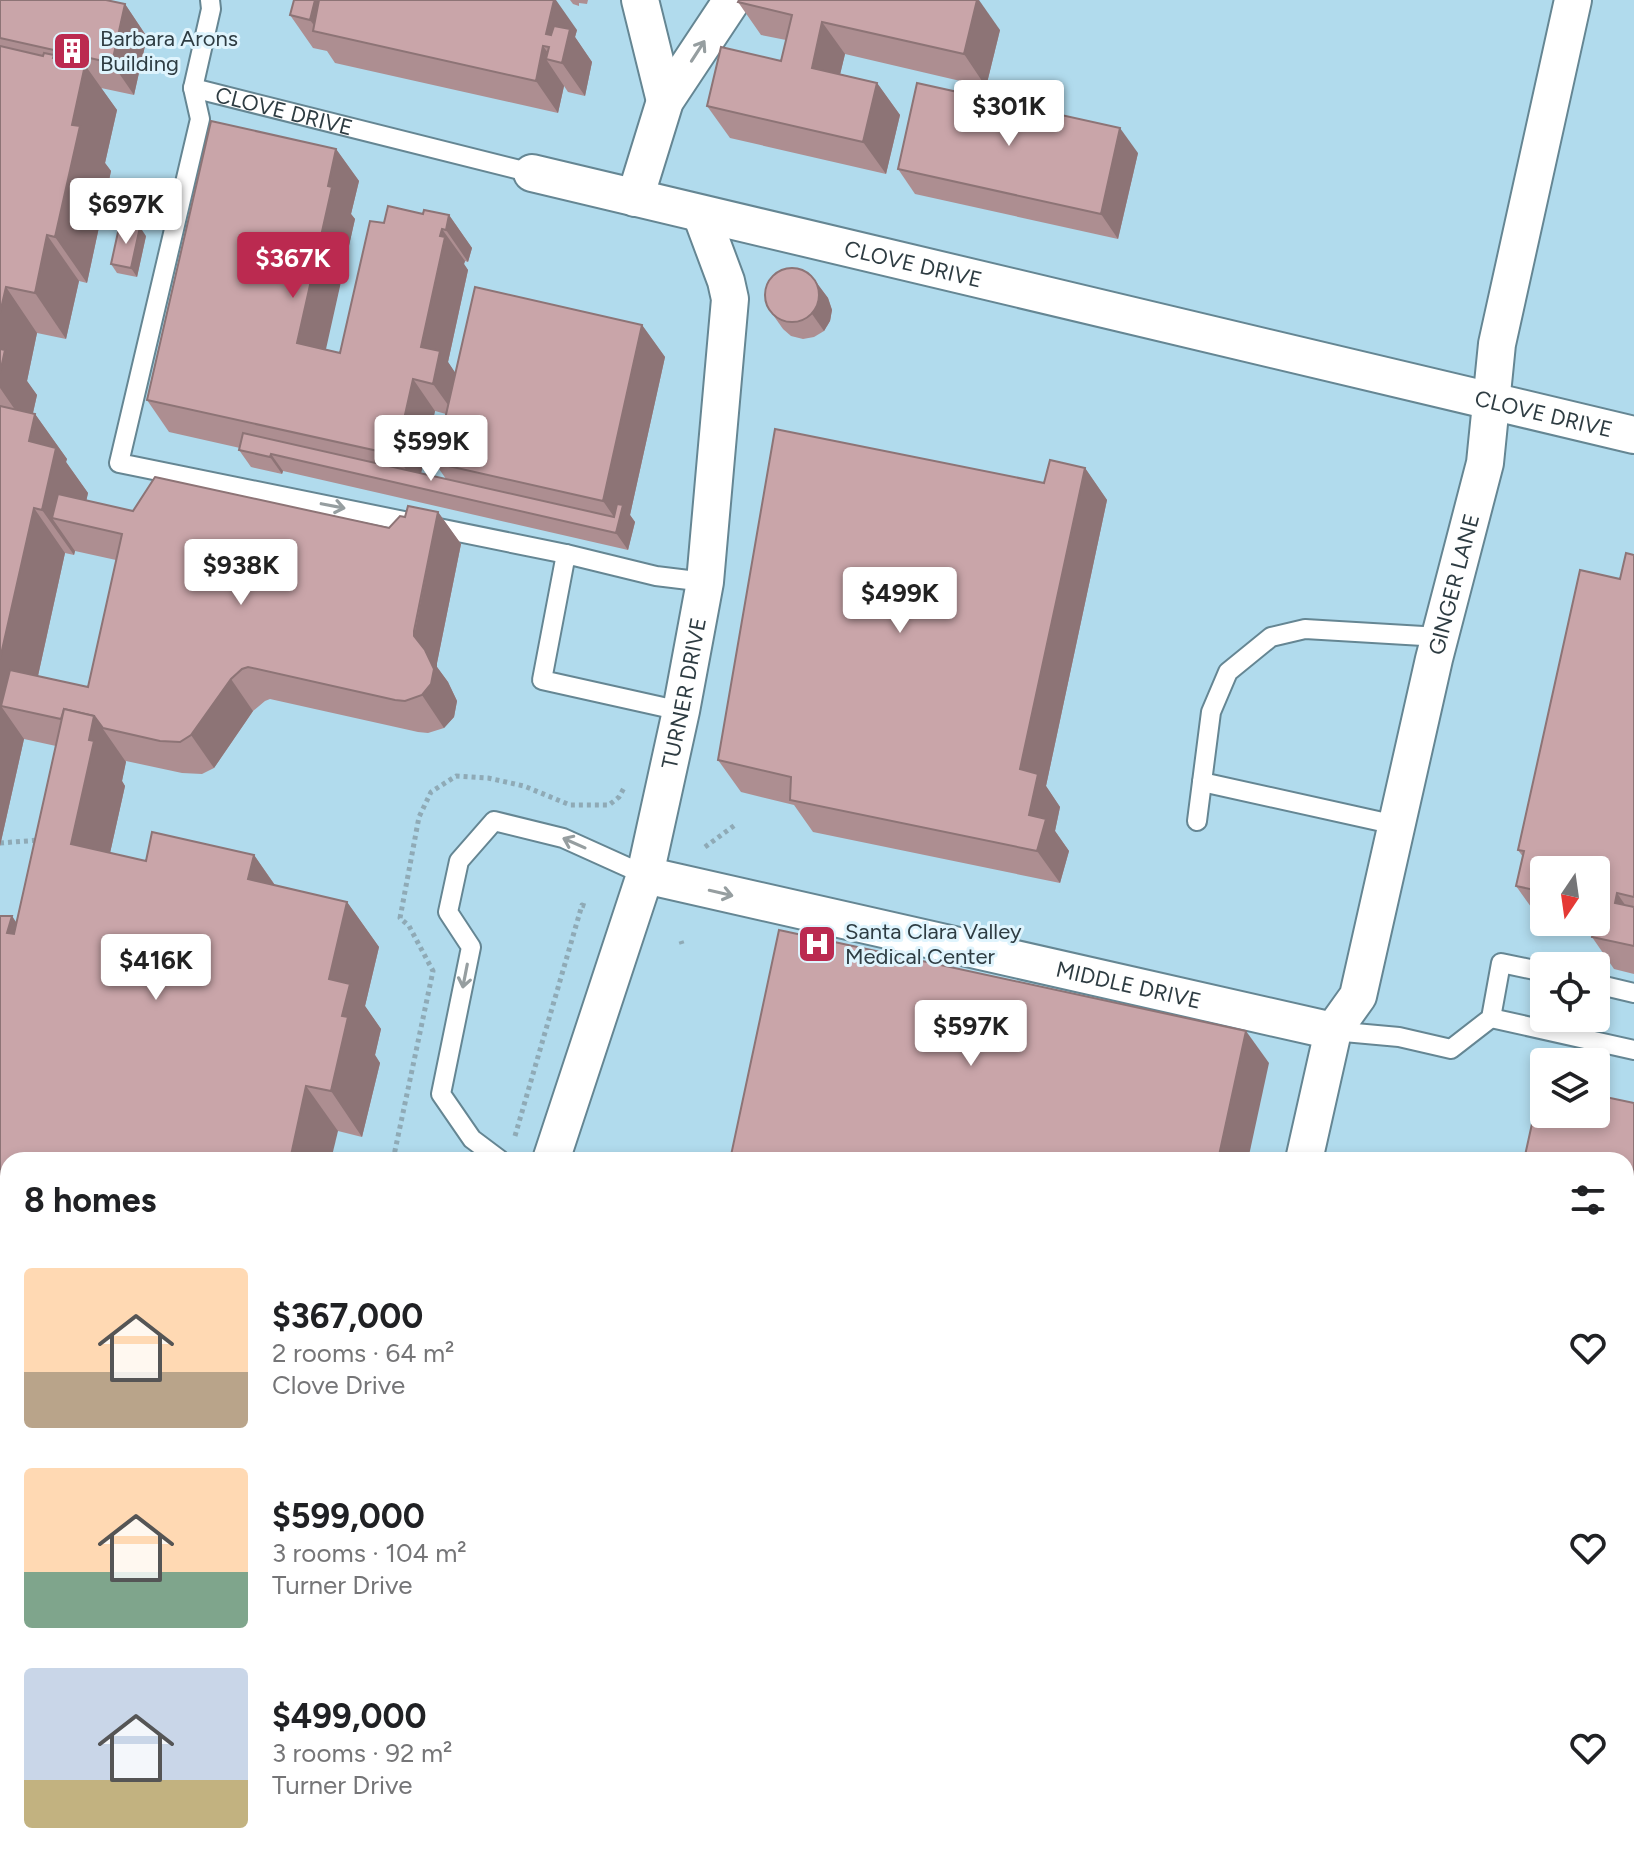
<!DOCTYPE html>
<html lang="en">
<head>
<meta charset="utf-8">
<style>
	:root { --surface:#fff; --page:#f6f6f6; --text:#202124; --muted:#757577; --accent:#bb2a50 }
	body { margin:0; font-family:Figtree,sans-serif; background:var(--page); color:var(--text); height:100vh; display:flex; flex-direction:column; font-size:30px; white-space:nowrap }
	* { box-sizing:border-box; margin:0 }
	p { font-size:26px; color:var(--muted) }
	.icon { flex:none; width:44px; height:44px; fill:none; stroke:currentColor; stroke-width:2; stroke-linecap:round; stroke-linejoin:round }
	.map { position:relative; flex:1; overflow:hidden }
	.sheet { position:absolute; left:0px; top:1152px; width:1634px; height:712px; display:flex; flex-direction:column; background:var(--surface); border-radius:24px 24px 0 0; box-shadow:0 4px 12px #0003 }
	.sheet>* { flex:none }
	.needle { width:52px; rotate:193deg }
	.buttons { position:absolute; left:1530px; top:856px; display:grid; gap:16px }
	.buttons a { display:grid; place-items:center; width:80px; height:80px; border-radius:8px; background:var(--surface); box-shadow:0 4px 12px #0003; font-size:40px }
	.price { position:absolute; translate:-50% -68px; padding:0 18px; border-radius:8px; background:#fff; color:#222; font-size:26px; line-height:52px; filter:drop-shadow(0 2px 4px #0008) }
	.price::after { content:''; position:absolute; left:50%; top:48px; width:24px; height:18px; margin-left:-12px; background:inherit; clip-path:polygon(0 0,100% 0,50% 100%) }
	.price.on { background:var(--accent); color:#fff }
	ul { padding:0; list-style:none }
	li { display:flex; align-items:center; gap:24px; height:200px; padding:0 24px }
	li span { display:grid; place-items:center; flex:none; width:224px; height:160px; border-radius:8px; color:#555 }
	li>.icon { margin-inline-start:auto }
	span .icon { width:96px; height:96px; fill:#fffc; stroke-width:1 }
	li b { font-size:34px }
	h2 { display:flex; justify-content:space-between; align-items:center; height:96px; padding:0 24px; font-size:34px }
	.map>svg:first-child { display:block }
	.built { fill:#b1dbed; fill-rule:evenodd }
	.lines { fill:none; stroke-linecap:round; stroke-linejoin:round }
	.service-casing { stroke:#658693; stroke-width:22 }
	.minor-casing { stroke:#658693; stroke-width:40 }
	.path { stroke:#8faab6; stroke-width:5; stroke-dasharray:4 4; stroke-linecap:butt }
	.service { stroke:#fff; stroke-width:18 }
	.minor { stroke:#fff; stroke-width:36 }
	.wall { fill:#ad8e91; fill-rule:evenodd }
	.shaded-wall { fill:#8d7476 }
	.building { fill:#c9a5a9; stroke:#8d7476; stroke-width:2 }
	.oneway { stroke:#969ea0 }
	.labels { text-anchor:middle; stroke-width:6; stroke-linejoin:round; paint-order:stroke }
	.poi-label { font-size:22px; fill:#2e3c42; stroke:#dff4fd; text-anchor:start }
	.street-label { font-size:22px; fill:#2e3c42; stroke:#dff4fd }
</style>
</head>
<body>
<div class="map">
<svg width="1634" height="1864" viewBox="0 0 1634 1864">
	<rect width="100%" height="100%" fill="#c6e9f8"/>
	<path class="built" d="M0 0H1634V1864H0ZM1544 870H1596V922H1544ZM1544 966H1596V1018H1544ZM1544 1062H1596V1114H1544ZM8 1160H1626V1856H8Z"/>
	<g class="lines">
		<defs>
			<g id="service">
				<path d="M210 0 211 9 193 88 200 119 119 463 566 554"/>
				<path id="s1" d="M193 88 532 173"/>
				<path d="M681 711 542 680 566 554 656 576 705 582"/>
				<path d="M1202 782 1396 825"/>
				<path d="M1197 821 1211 712 1228 672 1271 637 1305 629 1440 637"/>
				<path d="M1596 984 1634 993"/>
				<path d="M1491 1018 1634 1050"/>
				<path d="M1333 1031 1399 1037 1451 1049 1491 1018 1501 963 1544 972"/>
				<path d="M500 1160 472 1139 441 1094 471 947 448 912 459 861 494 821 563 838 645 875"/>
				<path d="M1626 1589 1634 1591"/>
			</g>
			<g id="minor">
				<path d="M640 0 665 101"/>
				<path id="s2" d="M532 173 1634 435"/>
				<path d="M635 198 665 101 732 0"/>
				<path id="s3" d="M645 875 1333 1031"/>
				<path id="s4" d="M551 1160 645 875 681 711 705 582 730 299 726 281 701 214"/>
				<path id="s5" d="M1304 1160 1333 1031 1358 996 1434 659 1485 463 1497 344 1573 0"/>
				<path d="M0 1538 8 1539"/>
				<path d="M0 1598 8 1600"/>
				<path d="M372 1864 373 1856"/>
				<path d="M1140 1864 1141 1856"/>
			</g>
		</defs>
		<use href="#service" class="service-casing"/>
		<use href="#minor" class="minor-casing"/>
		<g class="path">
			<path d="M0 843 40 840"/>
			<path d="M705 847 735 825"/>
			<path d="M681 941 682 944"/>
			<path d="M515 1136 582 905 588 907"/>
			<path d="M393 1160 433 971 409 926 400 918 419 817 431 792 456 776 488 778 524 786 570 805H609L619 797 624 788"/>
		</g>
		<use href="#service" class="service"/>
		<use href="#minor" class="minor"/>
	</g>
	<g class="wall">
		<path d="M0 0 125 4 147 37 134 95 101 88 117 110 105 163 111 171 87 283 79 281 66 339 37 333 27 381 37 395 33 413 35 414 67 459 66 462 88 493 86 501 133 511 389 528 405 517 438 512 461 544 437 663V667L448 682 457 701 454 717 444 728 428 733 418 732 270 699 265 701 253 711 214 768 202 774 182 773 126 761 122 781 125 786 110 853 146 861 254 855 275 885 347 902 379 947 365 1006 381 1029 375 1055 380 1063 362 1137 338 1131 8 1160V1445L0 1443V916H12L16 923 56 746 24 739 0 846ZM75 551 116 560 88 687 38 676 65 553 74 555Z"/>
		<path d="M568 0H588L587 4 579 3V6L573 4 570 0Z"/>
		<path d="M738 2 1000 30 986 87 845 54 840 74 877 83 900 115 886 174 730 138 707 106 781 61 786 40 761 35Z"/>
		<path d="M290 15 577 30 575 37 592 62 585 96 568 92 564 86 558 113 335 63 327 51 313 48Z"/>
		<path d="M336 149 359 181 351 214 355 219 325 349 340 353 384 223 423 214 449 215 472 248 468 262 465 261 464 264 468 270 448 362 455 373 642 325 665 357 630 515 635 522 628 550 283 471 282 474 251 467 239 450 240 448 169 432 147 400ZM435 411 446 414 435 463 446 479 421 473Z"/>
		<path d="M1138 153 1118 239 915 194 898 169Z"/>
		<path d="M146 236 137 277 117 273 111 264Z"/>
		<path d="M816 282 828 298 832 310 830 321 824 331 814 337 803 339 791 336 783 329 771 312Z"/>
		<path d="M1085 468 1107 500 1046 786 1060 807 1055 831 1069 851 1060 883 813 832 794 805 741 792 718 760 1044 483Z"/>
		<path d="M1634 555V974L1614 969 1592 937 1593 930 1555 922H1596V870H1544V920L1539 918 1516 886 1523 857 1518 850 1620 579Z"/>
		<path d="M1634 1103V1383L1626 1381V1160Z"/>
		<path d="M1626 1385 1634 1386V1515L1626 1514Z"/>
		<path d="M477 1856H1062L1060 1864H497L480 1860Z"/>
	</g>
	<g class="shaded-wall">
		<path d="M315 0H321L319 32 310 20Z"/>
		<path d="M554 0H556L577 30 575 37 592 62 585 96 562 63 546 34Z"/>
		<path d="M977 0H979L1000 30 986 87 964 54Z"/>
		<path d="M125 4 147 37 134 95 112 63Z"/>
		<path d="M822 22 845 54 834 100 812 68Z"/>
		<path d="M543 46 554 61 546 59 564 86 558 113 536 81Z"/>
		<path d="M54 55 79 92 85 65 117 110 105 163 111 171 87 283 55 237 72 125 53 58Z"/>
		<path d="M877 83 900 115 886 174 863 142Z"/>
		<path d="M1120 128 1138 153 1118 239 1101 214Z"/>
		<path d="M336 149 359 181 351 214 355 219 320 376 297 343 328 186Z"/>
		<path d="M449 215 472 248 468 262 446 230Z"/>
		<path d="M140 227 146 236 137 277 131 268Z"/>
		<path d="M442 229 465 261 464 264 468 270 448 362 463 384 456 416 433 384 421 347Z"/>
		<path d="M47 235 79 281 66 339 35 293Z"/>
		<path d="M816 282 828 298 832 310 830 321 824 331 812 314Z"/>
		<path d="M6 287 37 333 27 381 37 395 29 430 0 388V313Z"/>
		<path d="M642 325 665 357 630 515 635 522 628 550 616 533 619 524 603 501Z"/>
		<path d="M413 379 435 411 418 487 396 455Z"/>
		<path d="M35 414 67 459 66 462 88 493 81 525 52 518 75 551 74 555 42 510 29 441Z"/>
		<path d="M271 454 283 471 282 474 270 457Z"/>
		<path d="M1085 468 1107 500 1046 786 1060 807 1055 831 1069 851 1060 883 1037 851 1020 769Z"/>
		<path d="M34 508 65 553 30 712 1 706 24 739 0 846V659Z"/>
		<path d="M438 512 461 544 437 663V667L448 682 457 701 454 717 444 728 422 695 414 636Z"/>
		<path d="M231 679 253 711 214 768 191 735Z"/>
		<path d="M94 716 126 762 122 781 125 786 102 889 71 844 89 740Z"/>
		<path d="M254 855 285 900 248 879Z"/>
		<path d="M1617 893 1634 918 1615 903Z"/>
		<path d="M347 902 379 947 365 1006 381 1029 375 1055 380 1063 362 1137 331 1091 342 1016 329 979Z"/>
		<path d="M12 916 43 962 7 933Z"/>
		<path d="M1246 1031 1269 1063 1248 1160H1218Z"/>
		<path d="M306 1086 338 1131 331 1160H290Z"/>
		<path d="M1626 1663 1629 1668 1626 1682Z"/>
		<path d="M274 1856H304L302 1864H272Z"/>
		<path d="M1032 1856H1062L1060 1864H1030Z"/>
	</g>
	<g class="building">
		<path d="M0 0H106L125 4 112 63 0 38Z"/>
		<path d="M294 0H315L310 20 290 15Z"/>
		<path d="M319 0H554L546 34 551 35 554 26 570 29 562 63 546 59 549 47 543 46 536 81 313 31Z"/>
		<path d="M739 0H977L964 54 822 22 812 68 877 83 863 142 707 106 721 47 781 61 792 15 738 2Z"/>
		<path d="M0 46 43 56 44 53 54 55 53 58 85 65 72 125 80 126 55 237 47 235 35 293 6 287 0 313Z"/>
		<path d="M917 83 1120 128 1101 214 898 169Z"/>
		<path d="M211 121 336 149 328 186 332 187 297 343 340 353 370 221 384 223 388 206 423 214 424 210 449 215 446 230 442 229 440 236 445 237 421 347 440 351 433 384 413 379 396 455 147 400Z"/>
		<path d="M120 223 140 227 131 268 111 264Z"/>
		<circle cx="792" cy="295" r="27"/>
		<path d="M475 287 642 325 603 501 435 463Z"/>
		<path d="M0 349 5 350 0 373Z"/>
		<path d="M0 406 35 414 29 441 56 448 42 510 34 508 0 659Z"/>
		<path d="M775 429 1044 483 1050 460 1085 468 1020 769 1038 774 1029 815 1046 819 1037 851 790 800 791 777 718 760Z"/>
		<path d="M243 433 614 517 617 504 623 505 616 533 271 454 270 457 239 450Z"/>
		<path d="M155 477 389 528 400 516 405 517 408 506 438 512 414 631V636L425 650 434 669 431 684 422 695 405 701 395 700 248 667 242 669 231 679 191 735 180 742 160 741 103 728 94 716 64 709 61 719 1 706 10 670 88 687 122 534 52 518 58 494 133 511Z"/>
		<path d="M1626 553 1634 555V897L1617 893 1615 903 1634 907V946L1592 937 1595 922H1596L1599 904H1596V870H1544V892L1516 886 1524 851 1518 850 1580 570 1620 579Z"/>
		<path d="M64 709 94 716 89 740 94 741 71 844 146 861 152 832 254 855 248 879 347 902 329 979 350 984 342 1016 348 1017 331 1091 306 1086 290 1160H8V1406L0 1405V916H12L7 933 14 934Z"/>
		<path d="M779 930 1246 1031 1218 1160H730Z"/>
		<path d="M1541 1083 1544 1084V1114H1596V1095L1634 1103V1355L1626 1354V1160H1524Z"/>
		<path d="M1626 1385 1634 1386V1488L1626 1486Z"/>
		<path d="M0 1653 8 1655V1856H274L272 1864H0Z"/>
		<path d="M581 1856H1032L1030 1864H616Z"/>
	</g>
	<defs><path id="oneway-shaft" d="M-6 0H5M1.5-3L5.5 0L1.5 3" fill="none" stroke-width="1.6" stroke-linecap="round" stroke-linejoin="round" transform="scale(2)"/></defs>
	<g class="oneway">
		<use href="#oneway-shaft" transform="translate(698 51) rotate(-57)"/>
		<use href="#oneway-shaft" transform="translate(333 506) rotate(11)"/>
		<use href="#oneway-shaft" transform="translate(574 843) rotate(-156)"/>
		<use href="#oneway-shaft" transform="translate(721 893) rotate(13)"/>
		<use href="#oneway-shaft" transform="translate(465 976) rotate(101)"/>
	</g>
	<defs>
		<symbol id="building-square" viewBox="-11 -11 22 22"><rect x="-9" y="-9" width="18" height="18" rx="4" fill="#bb2a50" stroke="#dff4fd"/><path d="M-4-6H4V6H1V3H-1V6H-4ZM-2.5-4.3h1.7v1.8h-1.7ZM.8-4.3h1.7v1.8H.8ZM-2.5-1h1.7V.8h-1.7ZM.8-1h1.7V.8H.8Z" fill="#fff"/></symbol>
		<symbol id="hospital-square" viewBox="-11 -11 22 22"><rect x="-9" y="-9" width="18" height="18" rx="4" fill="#bb2a50" stroke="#dff4fd"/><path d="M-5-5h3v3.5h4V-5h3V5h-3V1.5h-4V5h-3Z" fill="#fff"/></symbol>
	</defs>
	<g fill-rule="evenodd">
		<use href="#building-square" x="50" y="29" width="44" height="44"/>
		<use href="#hospital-square" x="795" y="922" width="44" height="44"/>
	</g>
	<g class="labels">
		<g class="poi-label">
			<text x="100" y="46">Barbara Arons<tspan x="100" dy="25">Building</tspan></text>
			<text x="845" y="939">Santa Clara Valley<tspan x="845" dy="25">Medical Center</tspan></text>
		</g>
		<g class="street-label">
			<text dy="8" stroke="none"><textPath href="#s1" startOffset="94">CLOVE DRIVE</textPath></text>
			<text dy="8" stroke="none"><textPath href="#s2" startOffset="392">CLOVE DRIVE</textPath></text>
			<text dy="8" stroke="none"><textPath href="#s2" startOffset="1040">CLOVE DRIVE</textPath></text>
			<text dy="8" stroke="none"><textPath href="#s5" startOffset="598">GINGER LANE</textPath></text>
			<text dy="8" stroke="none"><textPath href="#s4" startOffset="486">TURNER DRIVE</textPath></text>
			<text dy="8" stroke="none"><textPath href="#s3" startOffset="496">MIDDLE DRIVE</textPath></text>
		</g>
	</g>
</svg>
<div class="buttons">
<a><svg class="needle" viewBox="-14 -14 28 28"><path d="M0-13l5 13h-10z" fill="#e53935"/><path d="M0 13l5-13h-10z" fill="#757577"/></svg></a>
<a><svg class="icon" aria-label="locate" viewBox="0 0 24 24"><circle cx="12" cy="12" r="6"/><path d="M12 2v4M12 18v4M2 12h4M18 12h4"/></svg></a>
<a><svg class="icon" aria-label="layers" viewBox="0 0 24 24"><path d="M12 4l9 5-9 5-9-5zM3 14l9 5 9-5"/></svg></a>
</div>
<b class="price" style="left:1009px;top:148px">$301K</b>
<b class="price" style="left:126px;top:246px">$697K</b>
<b class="price on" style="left:293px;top:300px">$367K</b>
<b class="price" style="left:431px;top:483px">$599K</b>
<b class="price" style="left:241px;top:607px">$938K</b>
<b class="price" style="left:900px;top:635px">$499K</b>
<b class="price" style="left:156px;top:1002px">$416K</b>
<b class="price" style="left:971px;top:1068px">$597K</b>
<section class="sheet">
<h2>8 homes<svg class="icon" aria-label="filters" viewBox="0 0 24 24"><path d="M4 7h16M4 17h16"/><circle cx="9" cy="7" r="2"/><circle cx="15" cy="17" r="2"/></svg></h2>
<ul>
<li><span style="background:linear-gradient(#ffd9b3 65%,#b9a48a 0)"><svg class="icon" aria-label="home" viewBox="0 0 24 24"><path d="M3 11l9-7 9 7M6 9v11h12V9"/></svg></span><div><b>$367,000</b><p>2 rooms · 64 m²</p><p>Clove Drive</p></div><svg class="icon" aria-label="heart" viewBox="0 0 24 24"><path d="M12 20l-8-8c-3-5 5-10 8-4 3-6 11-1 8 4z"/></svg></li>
<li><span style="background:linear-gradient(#ffd9b3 65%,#7fa58c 0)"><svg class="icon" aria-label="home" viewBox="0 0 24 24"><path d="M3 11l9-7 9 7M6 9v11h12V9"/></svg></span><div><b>$599,000</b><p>3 rooms · 104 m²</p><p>Turner Drive</p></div><svg class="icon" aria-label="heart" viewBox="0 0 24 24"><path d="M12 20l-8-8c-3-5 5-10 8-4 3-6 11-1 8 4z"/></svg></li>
<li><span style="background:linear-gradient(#c9d6e8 70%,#c2b280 0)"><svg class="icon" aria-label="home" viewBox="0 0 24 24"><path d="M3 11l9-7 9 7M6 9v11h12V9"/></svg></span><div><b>$499,000</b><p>3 rooms · 92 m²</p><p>Turner Drive</p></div><svg class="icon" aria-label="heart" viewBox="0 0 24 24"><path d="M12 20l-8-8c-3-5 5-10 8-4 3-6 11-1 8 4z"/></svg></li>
</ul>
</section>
</div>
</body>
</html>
